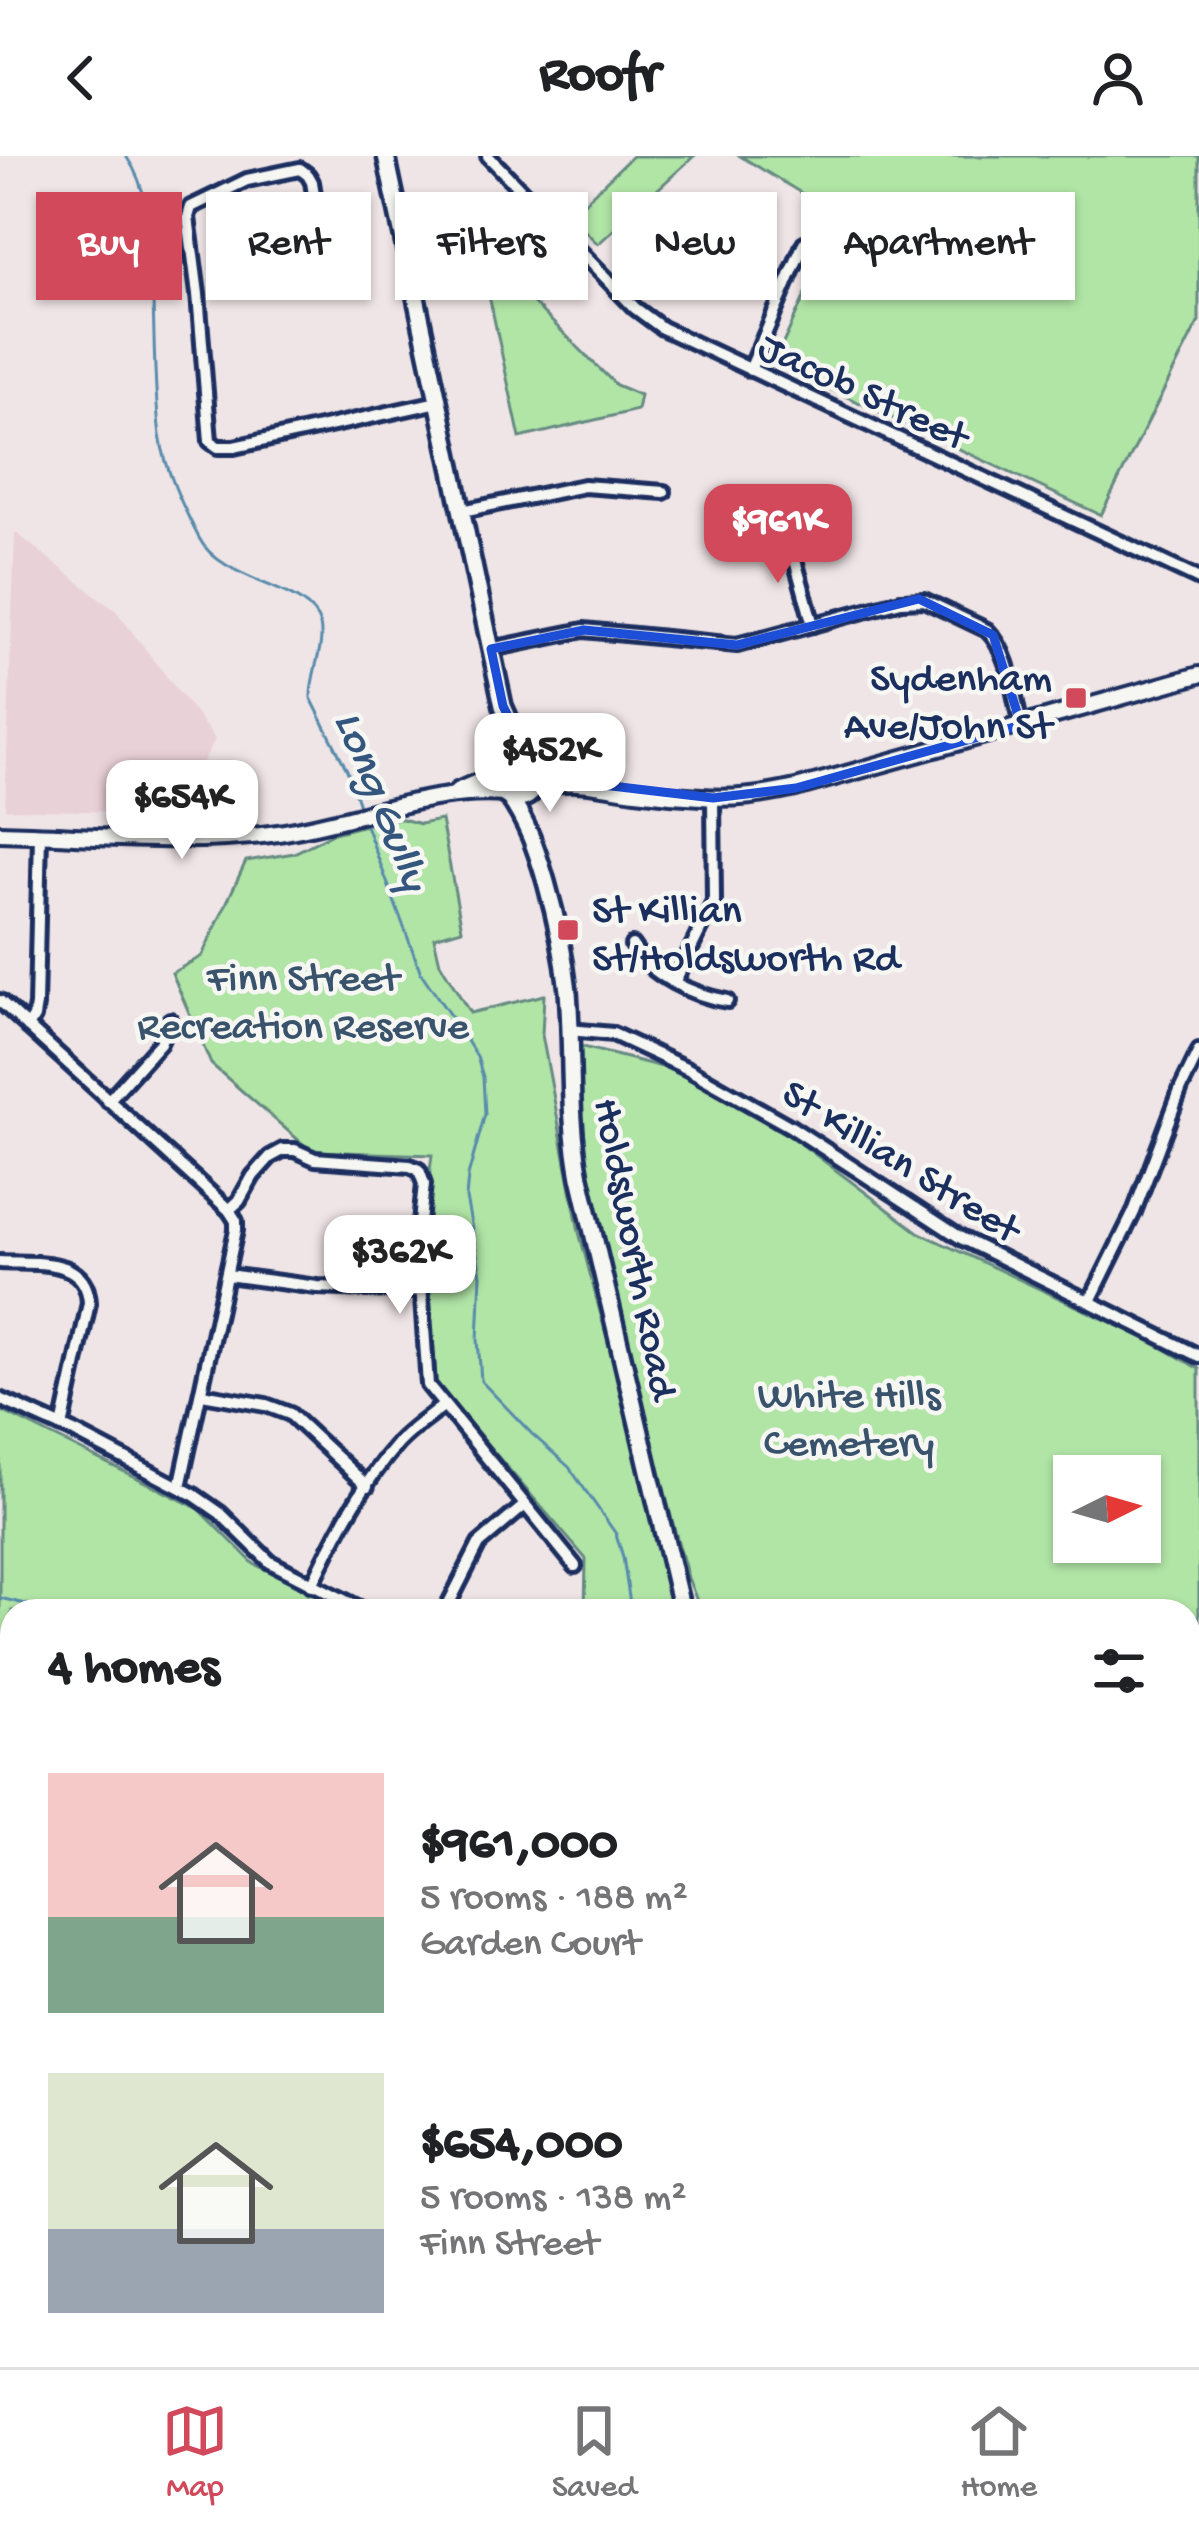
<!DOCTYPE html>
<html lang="en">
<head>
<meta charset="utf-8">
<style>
	:root { --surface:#fff; --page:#f6f6f6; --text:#202124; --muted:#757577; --line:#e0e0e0; --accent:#d1495b }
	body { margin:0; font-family:"Gochi Hand",sans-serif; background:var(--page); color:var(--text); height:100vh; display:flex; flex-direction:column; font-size:45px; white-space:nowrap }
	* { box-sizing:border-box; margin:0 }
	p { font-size:39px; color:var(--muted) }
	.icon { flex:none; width:66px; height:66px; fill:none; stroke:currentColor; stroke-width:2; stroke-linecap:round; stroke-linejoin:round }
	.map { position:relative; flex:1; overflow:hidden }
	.drawer { position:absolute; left:0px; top:1443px; width:1200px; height:768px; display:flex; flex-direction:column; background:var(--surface); border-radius:36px 36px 0 0; box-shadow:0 3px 9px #0004 }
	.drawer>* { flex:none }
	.hud { position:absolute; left:36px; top:36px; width:1128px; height:108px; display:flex; gap:24px }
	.needle { width:78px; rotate:85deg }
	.tools { position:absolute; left:1053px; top:1299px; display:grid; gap:24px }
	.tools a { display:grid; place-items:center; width:108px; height:108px; border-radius:0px; background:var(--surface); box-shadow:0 3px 9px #0004; font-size:60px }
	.price { position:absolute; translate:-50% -102px; padding:0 27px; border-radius:24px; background:#fff; color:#222; font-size:39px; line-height:78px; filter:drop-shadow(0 3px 6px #0008) }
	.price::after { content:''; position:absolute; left:50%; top:72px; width:36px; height:27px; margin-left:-18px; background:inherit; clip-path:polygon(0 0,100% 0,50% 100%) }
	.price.current { background:var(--accent); color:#fff }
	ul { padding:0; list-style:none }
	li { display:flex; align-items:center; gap:36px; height:300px; padding:0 48px }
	li span { display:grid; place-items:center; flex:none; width:336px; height:240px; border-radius:0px; color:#555 }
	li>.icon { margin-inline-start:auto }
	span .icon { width:144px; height:144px; fill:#fffc; stroke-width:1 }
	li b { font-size:51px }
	h2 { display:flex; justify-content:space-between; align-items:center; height:144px; padding:0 48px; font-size:51px }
	.tag { padding:0 42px; border-radius:0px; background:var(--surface); box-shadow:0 3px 9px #0004; font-size:42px; line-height:108px }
	.tag.current { background:var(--accent); color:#fff }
	header { display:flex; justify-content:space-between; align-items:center; height:156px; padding:0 48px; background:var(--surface); font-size:54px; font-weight:700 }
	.tabs { display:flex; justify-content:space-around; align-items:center; height:168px; border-top:3px solid var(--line); background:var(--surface); font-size:33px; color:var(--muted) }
	.tabs a { display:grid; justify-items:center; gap:6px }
	.tabs .current { color:var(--accent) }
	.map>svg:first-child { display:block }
	.built { fill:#e9d1d8 }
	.green { fill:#b1e5a6; stroke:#668a82; stroke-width:3; fill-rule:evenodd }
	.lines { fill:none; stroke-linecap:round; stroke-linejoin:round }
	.stream { stroke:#588bac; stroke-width:3 }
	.minor-casing { stroke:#1b2f5e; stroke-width:20 }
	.tertiary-casing { stroke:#1b2f5e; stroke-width:22 }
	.secondary-casing { stroke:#1b2f5e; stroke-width:24 }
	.trunk-casing { stroke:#1b2f5e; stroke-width:27 }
	.minor { stroke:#f6f6f2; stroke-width:10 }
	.tertiary { stroke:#f6f6f2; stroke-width:14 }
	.secondary { stroke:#f6f6f2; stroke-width:15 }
	.trunk { stroke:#f6f6f2; stroke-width:18 }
	.marked { fill:none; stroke:#1d4ed8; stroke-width:9; stroke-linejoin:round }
	.poi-dot { fill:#d1495b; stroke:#f6f6f2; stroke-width:4.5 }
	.labels { text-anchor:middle; stroke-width:9; stroke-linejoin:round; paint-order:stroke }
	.street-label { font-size:42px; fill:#1b2f5e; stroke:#f6f6f2 }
	.poi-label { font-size:42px; fill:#1b2f5e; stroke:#f6f6f2; text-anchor:end }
	.park-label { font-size:42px; fill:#39536c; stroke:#f6f6f2 }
	.water-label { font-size:45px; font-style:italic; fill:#34567e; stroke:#f6f6f2 }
</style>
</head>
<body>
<header><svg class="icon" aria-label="back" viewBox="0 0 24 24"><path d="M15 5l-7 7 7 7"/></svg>Roofr<svg class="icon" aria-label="person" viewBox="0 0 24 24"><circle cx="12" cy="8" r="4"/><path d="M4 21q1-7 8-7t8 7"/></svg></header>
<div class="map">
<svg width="1199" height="2211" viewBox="0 0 1199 2211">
	<rect width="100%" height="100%" fill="#f0e5e6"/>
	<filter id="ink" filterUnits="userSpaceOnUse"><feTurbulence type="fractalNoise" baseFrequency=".00833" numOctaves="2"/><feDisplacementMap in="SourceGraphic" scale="24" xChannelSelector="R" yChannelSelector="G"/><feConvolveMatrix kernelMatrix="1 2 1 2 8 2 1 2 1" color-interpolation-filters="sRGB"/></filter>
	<g filter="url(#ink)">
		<g class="built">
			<path d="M15 376 116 455 215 583 193 625 258 660 5 653Z"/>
			<path d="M1199 2062V2211H1123L1129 2199H1188V2083Z"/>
		</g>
		<g class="green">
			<path d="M632 0H694L598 88 570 60Z"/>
			<path d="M740 0H1199V165L1101 359 774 207 841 61Z"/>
			<path d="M490 104 616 229 640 239 637 254 520 282 483 112Z"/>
			<path d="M389 663H403L420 668 441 664 462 773 434 781 440 807 470 857 544 839 542 879 579 1076 679 1455H585L586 1403 433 1225 423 1070 432 999 311 995 211 908 172 817 202 800 246 705 294 697 334 677Z"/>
			<path d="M575 889 694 919 800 987 918 1076 1153 1186 1199 1213V1923L1188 1916V1455H701L688 1422 648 1277 579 986ZM1074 1320H1140V1386H1074Z"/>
			<path d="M0 1254 199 1353 254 1408 355 1455H12V1547L0 1542Z"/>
			<path d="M0 1552 12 1558V1620L9 1625 0 1620Z"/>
		</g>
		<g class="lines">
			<g class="stream">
				<path d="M126 0C151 36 150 80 152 123 155 175 153 228 160 279 165 314 183 351 199 382 223 428 311 429 320 469 325 492 310 518 311 542L347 614 361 655"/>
				<path d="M364 664 421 817 464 880 477 901 483 921 485 958 468 1020 466 1042 481 1119 478 1183 481 1225 532 1278 569 1311 616 1378 623 1401 631 1455"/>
				<path d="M0 1442 54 1455"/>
			</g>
			<defs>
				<g id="minor">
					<path d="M488 0 635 152 662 172 1199 423"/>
					<path d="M322 88 312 26 308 19 300 13 247 24 191 51 188 61 198 138 210 285 218 291H234L438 246"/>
					<path d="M750 214 804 87"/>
					<path d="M462 355 584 330 664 336"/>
					<path d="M788 379 813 469"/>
					<path d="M491 493 584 474 737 489 901 445 924 444 987 474C1010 497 1013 538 1021 569"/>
					<path d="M632 789C651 820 692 839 727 845"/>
					<path d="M675 825 714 746 713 642"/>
					<path d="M0 845 229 1054 236 1065V1074L180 1331"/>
					<path d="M28 871 34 861 36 849 40 678"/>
					<path d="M569 874 613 878 688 913 791 971 961 1082 1199 1200"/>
					<path d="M108 945 160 887 170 864"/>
					<path d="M229 1054 239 1045 253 1020 270 1001 283 994H295L315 1003 410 1010 419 1014 424 1028 418 1085 428 1229 575 1410"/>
					<path d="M0 1106C35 1108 87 1100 89 1147L62 1271"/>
					<path d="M227 1119 317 1131 421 1135"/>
					<path d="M1090 1145 1134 1056 1181 932 1199 895"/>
					<path d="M202 1238 266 1249 290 1258 367 1330"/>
					<path d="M0 1243 74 1276 194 1339 220 1357 270 1406 365 1455"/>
					<path d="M312 1429C335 1380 361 1329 398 1287 411 1273 428 1262 443 1250"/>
					<path d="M445 1455 479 1388 525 1349"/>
					<path d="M0 1547 12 1552"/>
					<path d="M0 1779 12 1755"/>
					<path d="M1188 1922 1199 1928"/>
					<path d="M1188 1939 1199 1946"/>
					<path d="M1188 2032 1199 2010"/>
					<path d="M0 2100 12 2076"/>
					<path d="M818 2199 842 2211"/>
					<path d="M474 2211 486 2199"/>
					<path d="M1097 2211 1103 2199"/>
				</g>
				<g id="tertiary">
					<path d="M533 610 567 623"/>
					<path d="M533 634C566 619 602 631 636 635 658 638 680 640 702 641 734 644 764 639 796 632L1199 519"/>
					<path d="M457 635 498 617"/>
					<path d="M0 677C91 679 187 690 278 677 353 666 429 632 505 638"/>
				</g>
				<g id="secondary">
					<path d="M386 0 503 550 528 606"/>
					<circle cx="517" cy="623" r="20"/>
					<path d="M509 641C527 666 537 695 546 726 556 761 564 798 568 835 573 898 568 959 580 1021L682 1455"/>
					<path d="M708 2211 715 2199"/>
				</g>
				<g id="trunk">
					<path d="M0 1994 12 2000"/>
					<path d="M0 2011 12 2017"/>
					<path d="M371 2199 395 2211"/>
					<path d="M405 2199 429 2211"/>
				</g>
			</defs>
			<use href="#minor" class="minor-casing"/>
			<use href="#tertiary" class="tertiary-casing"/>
			<use href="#secondary" class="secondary-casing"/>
			<use href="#trunk" class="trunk-casing"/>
			<use href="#minor" class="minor"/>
			<use href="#tertiary" class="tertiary"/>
			<use href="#secondary" class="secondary"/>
			<use href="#trunk" class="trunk"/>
		</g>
	</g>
	<path class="marked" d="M919 443 993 479 1021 569 796 632 713 642 578 626 533 610 503 550 491 493 584 474 737 489Z"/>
	<g class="poi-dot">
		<rect x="1064" y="530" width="24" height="24" rx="6"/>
		<rect x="556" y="762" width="24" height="24" rx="6"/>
	</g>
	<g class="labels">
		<g class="street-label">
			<text transform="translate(865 232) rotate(25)" y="15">Jacob Street</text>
			<text transform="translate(903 1002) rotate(32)" y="15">St Killian Street</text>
			<text transform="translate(639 1092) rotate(79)" y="15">Holdsworth Road</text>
		</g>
		<g class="poi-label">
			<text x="1052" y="533">Sydenham<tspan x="1052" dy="48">Ave/John St</tspan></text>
			<text x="592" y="765" text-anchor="start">St Killian<tspan x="592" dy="48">St/Holdsworth Rd</tspan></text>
		</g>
		<g class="park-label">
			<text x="303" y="833">Finn Street<tspan x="303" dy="48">Recreation Reserve</tspan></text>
			<text x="849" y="1250">White Hills<tspan x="849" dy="48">Cemetery</tspan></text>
		</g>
		<g class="water-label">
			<text transform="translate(386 643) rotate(68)" y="16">Long Gully</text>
		</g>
	</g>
</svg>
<div class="tools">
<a><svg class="needle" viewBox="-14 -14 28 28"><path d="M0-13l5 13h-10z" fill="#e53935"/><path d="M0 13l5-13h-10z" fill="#757577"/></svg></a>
</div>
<b class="price current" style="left:778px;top:430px">$961K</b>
<b class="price" style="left:550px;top:659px">$452K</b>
<b class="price" style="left:182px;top:706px">$654K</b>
<b class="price" style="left:400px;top:1161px">$362K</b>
<div class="hud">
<a class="tag current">Buy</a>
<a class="tag">Rent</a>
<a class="tag">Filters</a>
<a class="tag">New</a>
<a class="tag">Apartment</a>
</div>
<section class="drawer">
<h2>4 homes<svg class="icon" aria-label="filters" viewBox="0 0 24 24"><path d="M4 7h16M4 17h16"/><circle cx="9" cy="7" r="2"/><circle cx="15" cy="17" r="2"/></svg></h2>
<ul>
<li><span style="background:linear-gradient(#f6c9c9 60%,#7fa58c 0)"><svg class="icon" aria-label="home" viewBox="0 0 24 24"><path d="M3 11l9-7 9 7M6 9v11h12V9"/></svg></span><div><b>$961,000</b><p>5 rooms · 188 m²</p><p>Garden Court</p></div></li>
<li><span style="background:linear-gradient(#dfe7d0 65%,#9aa5b1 0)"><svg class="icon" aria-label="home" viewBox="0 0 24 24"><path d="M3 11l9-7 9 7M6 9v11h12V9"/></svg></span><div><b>$654,000</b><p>5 rooms · 138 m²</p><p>Finn Street</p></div></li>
</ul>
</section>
</div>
<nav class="tabs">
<a class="current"><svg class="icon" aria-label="map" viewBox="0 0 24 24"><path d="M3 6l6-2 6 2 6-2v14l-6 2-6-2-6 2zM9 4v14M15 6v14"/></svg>Map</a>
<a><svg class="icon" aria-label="saved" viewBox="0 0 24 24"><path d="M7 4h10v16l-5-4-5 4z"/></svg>Saved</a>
<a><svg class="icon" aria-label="home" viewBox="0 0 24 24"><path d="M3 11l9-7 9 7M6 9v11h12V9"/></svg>Home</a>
</nav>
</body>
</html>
